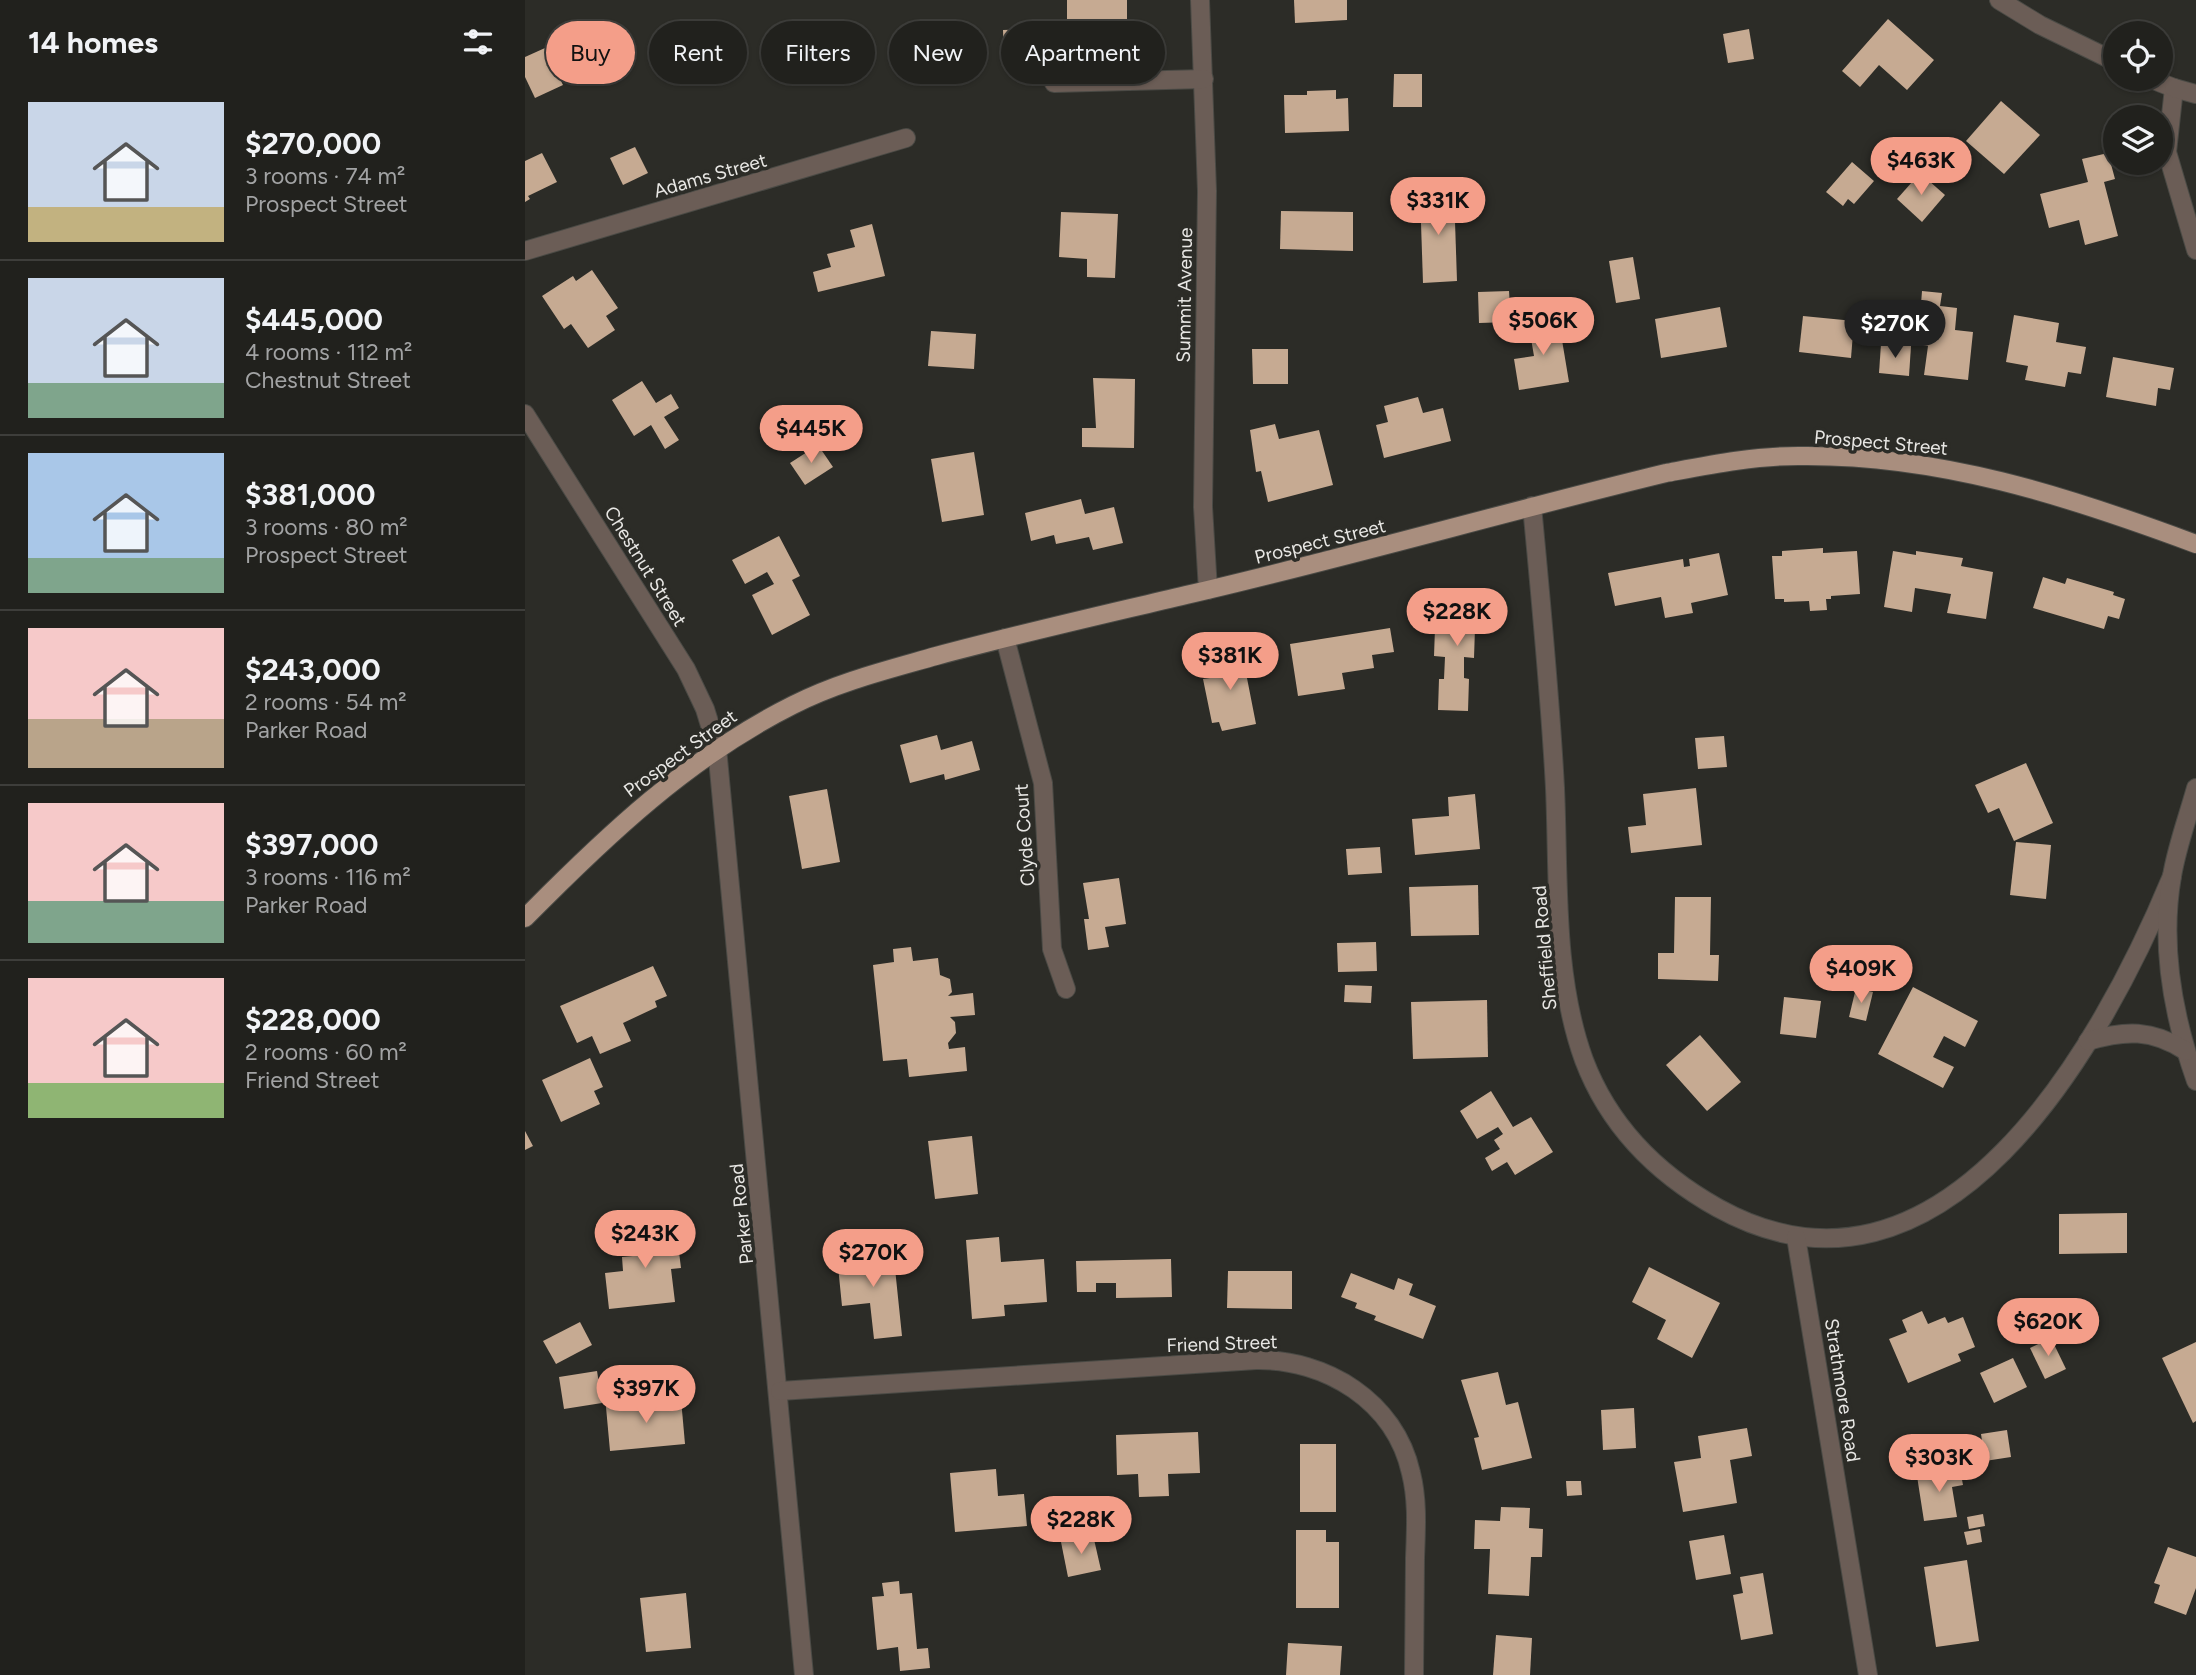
<!DOCTYPE html>
<html lang="en">
<head>
<meta charset="utf-8">
<style>
	:root { --surface:#21211d; --page:#292926; --text:#f1f3f6; --muted:#a2a3a4; --line:#3e3e3b; --accent:#f49e89 }
	body { margin:0; font-family:Figtree,sans-serif; background:var(--page); color:var(--text); height:100vh; display:flex; flex-direction:column; font-size:26px; white-space:nowrap }
	* { box-sizing:border-box; margin:0 }
	p { font-size:23px; color:var(--muted) }
	.icon { flex:none; width:38px; height:38px; fill:none; stroke:currentColor; stroke-width:2; stroke-linecap:round; stroke-linejoin:round }
	.map { position:relative; flex:1; overflow:hidden }
	.side { display:flex; flex-direction:column; background:var(--surface); width:525px }
	.side>* { flex:none }
	.banner { position:absolute; left:21px; top:21px; width:665px; height:63px; display:flex; gap:14px }
	.controls { position:absolute; left:1578px; top:21px; display:grid; gap:14px }
	.controls a { display:grid; place-items:center; width:70px; height:70px; border-radius:50%; background:var(--surface); box-shadow:0 2px 5px #0004,0 0 0 2px var(--line); font-size:35px }
	.price { position:absolute; translate:-50% -60px; padding:0 16px; border-radius:24px; background:var(--accent); color:#111; font-size:23px; line-height:46px; filter:drop-shadow(0 2px 4px #0008) }
	.price::after { content:''; position:absolute; left:50%; top:42px; width:21px; height:16px; margin-left:-10px; background:inherit; clip-path:polygon(0 0,100% 0,50% 100%) }
	.price.current { background:#222; color:#fff }
	ul { padding:0; list-style:none }
	li { display:flex; align-items:center; gap:21px; height:175px; padding:0 28px }
	li+li { border-top:2px solid var(--line) }
	li span { display:grid; place-items:center; flex:none; width:196px; height:140px; border-radius:0px; color:#555 }
	li>.icon { margin-inline-start:auto }
	span .icon { width:84px; height:84px; fill:#fffc; stroke-width:1 }
	li b { font-size:30px }
	h2 { display:flex; justify-content:space-between; align-items:center; height:84px; padding:0 28px; font-size:30px }
	.pill { padding:0 24px; border-radius:32px; background:var(--surface); box-shadow:0 2px 5px #0004,0 0 0 2px var(--line); font-size:24px; line-height:63px }
	.pill.current { background:var(--accent); color:#111 }
	main { display:flex; flex:1; min-height:0 }
	.map>svg:first-child { display:block }
	.building { fill:#c6aa92 }
	.lines { fill:none; stroke-linecap:round; stroke-linejoin:round }
	.minor-casing { stroke:#4a4a45; stroke-width:20 }
	.major-casing { stroke:#4a4a45; stroke-width:20 }
	.minor { stroke:#6b5d56; stroke-width:18 }
	.major { stroke:#a98e7e; stroke-width:18 }
	.labels { text-anchor:middle; stroke-width:7; stroke-linejoin:round; paint-order:stroke }
	.street-label { font-size:19px; fill:#e8e7e4; stroke:#2c2c27 }
</style>
</head>
<body>
<main>
<section class="side">
<h2>14 homes<svg class="icon" aria-label="filters" viewBox="0 0 24 24"><path d="M4 7h16M4 17h16"/><circle cx="9" cy="7" r="2"/><circle cx="15" cy="17" r="2"/></svg></h2>
<ul>
<li><span style="background:linear-gradient(#c9d6e8 75%,#c2b280 0)"><svg class="icon" aria-label="home" viewBox="0 0 24 24"><path d="M3 11l9-7 9 7M6 9v11h12V9"/></svg></span><div><b>$270,000</b><p>3 rooms · 74 m²</p><p>Prospect Street</p></div></li>
<li><span style="background:linear-gradient(#c9d6e8 75%,#7fa58c 0)"><svg class="icon" aria-label="home" viewBox="0 0 24 24"><path d="M3 11l9-7 9 7M6 9v11h12V9"/></svg></span><div><b>$445,000</b><p>4 rooms · 112 m²</p><p>Chestnut Street</p></div></li>
<li><span style="background:linear-gradient(#a9c7e8 75%,#7fa58c 0)"><svg class="icon" aria-label="home" viewBox="0 0 24 24"><path d="M3 11l9-7 9 7M6 9v11h12V9"/></svg></span><div><b>$381,000</b><p>3 rooms · 80 m²</p><p>Prospect Street</p></div></li>
<li><span style="background:linear-gradient(#f6c9c9 65%,#b9a48a 0)"><svg class="icon" aria-label="home" viewBox="0 0 24 24"><path d="M3 11l9-7 9 7M6 9v11h12V9"/></svg></span><div><b>$243,000</b><p>2 rooms · 54 m²</p><p>Parker Road</p></div></li>
<li><span style="background:linear-gradient(#f6c9c9 70%,#7fa58c 0)"><svg class="icon" aria-label="home" viewBox="0 0 24 24"><path d="M3 11l9-7 9 7M6 9v11h12V9"/></svg></span><div><b>$397,000</b><p>3 rooms · 116 m²</p><p>Parker Road</p></div></li>
<li><span style="background:linear-gradient(#f6c9c9 75%,#8fb573 0)"><svg class="icon" aria-label="home" viewBox="0 0 24 24"><path d="M3 11l9-7 9 7M6 9v11h12V9"/></svg></span><div><b>$228,000</b><p>2 rooms · 60 m²</p><p>Friend Street</p></div></li>
</ul>
</section>
<div class="map">
<svg width="1671" height="1675" viewBox="0 0 1671 1675">
	<rect width="100%" height="100%" fill="#2c2c27"/>
	<g class="building">
		<path d="M542 0H602V31L542 30Z"/>
		<path d="M769 0H822V20L770 23Z"/>
		<path d="M1363 19 1409 60 1382 90 1354 65 1335 87 1317 71Z"/>
		<path d="M506 29 507 56H479L478 30Z"/>
		<path d="M1224 29 1229 59 1203 63 1198 34Z"/>
		<path d="M20 48 38 85 10 98 0 77V57Z"/>
		<path d="M869 74H897V107H868Z"/>
		<path d="M811 90V99L823 98 824 131 760 133 759 95H782V91Z"/>
		<path d="M1476 101 1515 135 1479 174 1441 141Z"/>
		<path d="M110 147 123 173 98 185 85 158Z"/>
		<path d="M17 153 32 182 3 196 5 199 0 202V161Z"/>
		<path d="M1583 153 1590 179 1579 182 1593 236 1560 245 1554 220 1524 228 1515 194 1563 182 1557 159Z"/>
		<path d="M1327 162 1349 181 1329 204 1323 199 1318 206 1301 192Z"/>
		<path d="M1395 173 1420 195 1397 222 1372 199Z"/>
		<path d="M929 192 932 281 898 283 895 193Z"/>
		<path d="M756 211 828 212V251L755 249Z"/>
		<path d="M536 212 593 214 590 278 562 277V259L534 257Z"/>
		<path d="M347 224 360 276 293 292 288 272 306 267 302 254 330 247 325 230Z"/>
		<path d="M1108 257 1115 299 1091 303 1084 261Z"/>
		<path d="M67 270 93 308 81 316 90 330 63 348 46 324 39 329 17 296 48 276 51 281Z"/>
		<path d="M984 291 986 322 954 323 953 292Z"/>
		<path d="M1397 291 1417 293 1415 306 1432 308 1430 330 1448 332 1443 380 1399 375 1403 346 1395 345 1397 330 1387 329 1390 303 1396 304Z"/>
		<path d="M1195 307 1202 347 1136 358 1130 319Z"/>
		<path d="M1489 315 1534 323 1531 342 1561 347 1556 374 1543 372 1540 387 1500 380 1503 366 1481 362Z"/>
		<path d="M1033 316 1044 382 994 390 989 359 1009 356 1003 321Z"/>
		<path d="M1278 316 1329 321 1326 358 1274 352Z"/>
		<path d="M406 331 451 334 449 369 403 366Z"/>
		<path d="M1356 344 1386 346 1384 376 1354 373Z"/>
		<path d="M727 349H763V384H728Z"/>
		<path d="M1588 357 1649 368 1645 390 1633 388 1631 406 1581 397Z"/>
		<path d="M568 378 610 379 609 448 557 447V428H571Z"/>
		<path d="M117 381 131 403 146 394 154 408 139 417 154 440 140 449 126 425 109 436 87 400Z"/>
		<path d="M893 397 898 413 918 408 926 441 859 458 851 425 863 422 859 406Z"/>
		<path d="M750 424 754 439 794 430 808 485 743 502 736 471 731 472 725 430Z"/>
		<path d="M293 445 308 467 280 485 265 463Z"/>
		<path d="M449 452 459 515 417 522 406 459Z"/>
		<path d="M556 499 560 514 589 507 598 543 568 550 564 537 531 544 529 535 506 541 500 513Z"/>
		<path d="M254 536 275 576 267 580 285 615 247 635 227 595 249 584 242 572 220 584 207 560Z"/>
		<path d="M1298 548V553L1332 551 1335 594 1306 596V599H1301L1302 610 1285 611 1284 601 1259 602V599H1250L1247 556H1257V551Z"/>
		<path d="M1368 551 1391 555V551L1438 558 1436 566 1468 572 1461 619 1422 613 1426 594 1390 588 1387 612 1359 607Z"/>
		<path d="M1194 553 1203 595 1166 603 1168 613 1140 618 1136 597 1090 606 1083 573 1158 559 1159 567 1165 566 1164 559Z"/>
		<path d="M1518 577 1540 584 1542 578 1589 592 1588 595 1600 599 1594 619 1583 616 1579 629 1508 608Z"/>
		<path d="M911 600 962 602 961 629 950 628 949 658 939 657V678L944 679 943 711 913 710 914 679H919L920 657 909 656Z"/>
		<path d="M865 628 869 652 847 655 849 668 817 673 820 689 773 696 765 644Z"/>
		<path d="M721 650 726 672 721 673 731 724 697 731 694 722 687 723 678 679 685 678 683 667 692 665 690 656Z"/>
		<path d="M412 735 416 750 447 741 455 770 420 780 419 774 385 783 375 745Z"/>
		<path d="M1199 736 1202 767 1173 769 1170 738Z"/>
		<path d="M1501 763 1528 823 1489 841 1474 808 1463 813 1450 785Z"/>
		<path d="M1171 788 1177 845 1106 853 1103 827 1121 825 1118 794Z"/>
		<path d="M302 789 315 862 277 869 264 796Z"/>
		<path d="M950 794 955 849 890 855 887 819 924 816 923 797Z"/>
		<path d="M1491 842 1526 845 1521 899 1485 895Z"/>
		<path d="M855 847 857 873 823 875 821 849Z"/>
		<path d="M594 878 601 924 580 927 584 947 563 950 559 919H564L558 883Z"/>
		<path d="M953 885 954 935 886 936 884 887Z"/>
		<path d="M1150 897H1186L1185 955H1194L1193 981 1133 979V953H1149Z"/>
		<path d="M851 942 852 971 813 972 812 943Z"/>
		<path d="M386 947 388 961 413 958 415 975 425 979 427 992 423 996 448 993 450 1015 425 1017 430 1022 431 1033 423 1043 424 1049 440 1047 442 1071 384 1077 382 1059 358 1061 348 965 369 962 368 949Z"/>
		<path d="M128 966 142 996 130 1001 132 1007 98 1023 106 1041 75 1054 67 1036 52 1043 35 1006Z"/>
		<path d="M820 985 847 986 846 1003 819 1002Z"/>
		<path d="M1388 987 1453 1021 1440 1047 1419 1036 1408 1057 1429 1067 1418 1088 1353 1054Z"/>
		<path d="M1331 988 1348 992 1341 1021 1324 1017Z"/>
		<path d="M1259 997 1296 1001 1291 1038 1255 1034Z"/>
		<path d="M962 1000 963 1057 888 1059 886 1002Z"/>
		<path d="M1175 1035 1216 1082 1182 1111 1141 1065Z"/>
		<path d="M65 1058 78 1087 69 1091 75 1104 36 1122 17 1080Z"/>
		<path d="M966 1091 988 1127 1006 1117 1028 1152 990 1175 982 1162 967 1171 960 1158 975 1149 969 1140 978 1134 973 1127 952 1139 935 1111Z"/>
		<path d="M0 1131 8 1146 0 1150Z"/>
		<path d="M447 1136 453 1194 410 1199 403 1141Z"/>
		<path d="M1602 1213V1253L1534 1254V1214Z"/>
		<path d="M142 1222 145 1253 154 1252 156 1268 146 1269 150 1302 84 1309 80 1273 98 1271 97 1257 108 1256 105 1226Z"/>
		<path d="M474 1237 476 1262 519 1259 522 1302 479 1305 480 1316 447 1319 441 1240Z"/>
		<path d="M368 1249 377 1336 349 1339 345 1303 317 1306 312 1256Z"/>
		<path d="M646 1259 647 1297 591 1298V1283H571V1292H552L551 1261Z"/>
		<path d="M1124 1267 1195 1303 1167 1358 1132 1339 1141 1320 1107 1302Z"/>
		<path d="M703 1271H767V1309L702 1308Z"/>
		<path d="M826 1273 869 1290 873 1278 888 1284 884 1295 911 1306 898 1339 849 1320 851 1316 830 1308 832 1303 816 1297Z"/>
		<path d="M1397 1311 1403 1324 1420 1317 1423 1323 1438 1317 1450 1347 1433 1354 1436 1361 1383 1383 1364 1339 1382 1332 1377 1320Z"/>
		<path d="M55 1322 67 1345 31 1364 18 1341Z"/>
		<path d="M1526 1338 1541 1369 1520 1379 1505 1348Z"/>
		<path d="M1671 1342V1421L1668 1423 1637 1358Z"/>
		<path d="M1488 1358 1502 1387 1469 1403 1455 1373Z"/>
		<path d="M72 1371 77 1403 39 1409 34 1377Z"/>
		<path d="M973 1372 981 1405 993 1402 1007 1458 957 1470 949 1438 954 1437 936 1380Z"/>
		<path d="M156 1399 160 1444 85 1451 81 1407Z"/>
		<path d="M1109 1408 1111 1448 1078 1450 1076 1410Z"/>
		<path d="M1222 1428 1227 1456 1205 1460 1212 1503 1158 1512 1149 1462 1176 1458 1173 1436Z"/>
		<path d="M1482 1430 1486 1457 1460 1461 1456 1434Z"/>
		<path d="M673 1432 675 1473 643 1474 644 1496 614 1497 613 1474 592 1475 591 1435Z"/>
		<rect x="775" y="1444" width="36" height="68"/>
		<path d="M471 1469 473 1496 499 1494 502 1526 430 1532 425 1473Z"/>
		<path d="M1435 1469 1438 1485 1427 1487 1432 1517 1399 1521 1392 1476Z"/>
		<path d="M1041 1481H1056L1057 1495 1042 1496Z"/>
		<path d="M976 1507 1005 1508 1004 1528 1018 1529 1017 1557H1006L1004 1596 963 1594 965 1549H949L950 1520 975 1521Z"/>
		<path d="M1458 1514 1460 1526 1444 1529 1442 1517Z"/>
		<path d="M1455 1529 1457 1542 1442 1545 1439 1532Z"/>
		<path d="M771 1530H801V1542H814V1608H771Z"/>
		<path d="M568 1535 576 1570 543 1577 536 1542Z"/>
		<path d="M1199 1535 1206 1574 1171 1580 1164 1541Z"/>
		<path d="M1643 1547 1671 1557V1588L1661 1615 1629 1603 1635 1585 1629 1583Z"/>
		<path d="M1442 1560 1454 1641 1411 1647 1399 1567Z"/>
		<path d="M1238 1573 1248 1634 1216 1640 1208 1595 1218 1593 1215 1577Z"/>
		<path d="M374 1581 375 1594 387 1593 392 1649 403 1648 405 1668 375 1671 373 1647 352 1650 347 1597 359 1596 357 1583Z"/>
		<path d="M161 1593 166 1648 121 1652 115 1598Z"/>
		<path d="M971 1635 1007 1638 1005 1675H968Z"/>
		<path d="M763 1643 817 1646 815 1675H761Z"/>
	</g>
	<g class="lines">
		<defs>
			<g id="minor">
				<path d="M675 0 682 191 678 507 683 590"/>
				<path d="M1474 0 1515 25 1591 62"/>
				<path d="M1626 79 1649 88 1642 152 1671 250"/>
				<path d="M529 83 679 79"/>
				<path d="M1649 88 1671 94"/>
				<path d="M0 251 381 138"/>
				<path d="M0 414 161 669 180 709 192 748 279 1675"/>
				<path d="M1007 506C1016 600 1025 694 1030 788 1034 877 1028 975 1059 1060 1084 1126 1132 1174 1193 1208 1418 1332 1577 1045 1647 876"/>
				<path d="M480 638 518 783 527 949 541 989"/>
				<path d="M1671 788C1663 817 1652 846 1647 876 1635 945 1648 1016 1671 1081"/>
				<path d="M1563 1041C1600 1030 1627 1029 1661 1051"/>
				<path d="M1271 1237 1343 1675"/>
				<path d="M255 1391 731 1360C801 1359 870 1401 886 1473 893 1501 891 1529 890 1558 890 1597 889 1636 889 1675"/>
			</g>
			<path id="major" d="M0 918C81 836 164 757 268 705 313 682 362 670 411 656 493 634 577 615 661 595 821 558 980 512 1141 473 1184 465 1228 456 1273 456 1413 454 1542 496 1671 544"/>
		</defs>
		<use href="#minor" class="minor-casing"/>
		<use href="#major" class="major-casing"/>
		<use href="#minor" class="minor"/>
		<use href="#major" class="major"/>
	</g>
	<g class="labels">
		<g class="street-label">
			<text transform="translate(185 175) rotate(-16)" y="7">Adams Street</text>
			<text transform="translate(659 295) rotate(-89)" y="7">Summit Avenue</text>
			<text transform="translate(1356 442) rotate(5)" y="7">Prospect Street</text>
			<text transform="translate(795 541) rotate(-14)" y="7">Prospect Street</text>
			<text transform="translate(121 566) rotate(58)" y="7">Chestnut Street</text>
			<text transform="translate(155 753) rotate(-36)" y="7">Prospect Street</text>
			<text transform="translate(499 835) rotate(-94)" y="7">Clyde Court</text>
			<text transform="translate(1019 948) rotate(-95)" y="7">Sheffield Road</text>
			<text transform="translate(216 1214) rotate(-96)" y="7">Parker Road</text>
			<text transform="translate(697 1343) rotate(-2)" y="7">Friend Street</text>
			<text transform="translate(1318 1390) rotate(81)" y="7">Strathmore Road</text>
		</g>
	</g>
</svg>
<div class="controls">
<a><svg class="icon" aria-label="locate" viewBox="0 0 24 24"><circle cx="12" cy="12" r="6"/><path d="M12 2v4M12 18v4M2 12h4M18 12h4"/></svg></a>
<a><svg class="icon" aria-label="layers" viewBox="0 0 24 24"><path d="M12 4l9 5-9 5-9-5zM3 14l9 5 9-5"/></svg></a>
</div>
<b class="price" style="left:1396px;top:197px">$463K</b>
<b class="price" style="left:913px;top:237px">$331K</b>
<b class="price" style="left:1018px;top:357px">$506K</b>
<b class="price current" style="left:1370px;top:360px">$270K</b>
<b class="price" style="left:286px;top:465px">$445K</b>
<b class="price" style="left:932px;top:648px">$228K</b>
<b class="price" style="left:705px;top:692px">$381K</b>
<b class="price" style="left:1336px;top:1005px">$409K</b>
<b class="price" style="left:120px;top:1270px">$243K</b>
<b class="price" style="left:348px;top:1289px">$270K</b>
<b class="price" style="left:1523px;top:1358px">$620K</b>
<b class="price" style="left:121px;top:1425px">$397K</b>
<b class="price" style="left:1414px;top:1494px">$303K</b>
<b class="price" style="left:556px;top:1556px">$228K</b>
<div class="banner">
<a class="pill current">Buy</a>
<a class="pill">Rent</a>
<a class="pill">Filters</a>
<a class="pill">New</a>
<a class="pill">Apartment</a>
</div>
</div>
</main>
</body>
</html>
